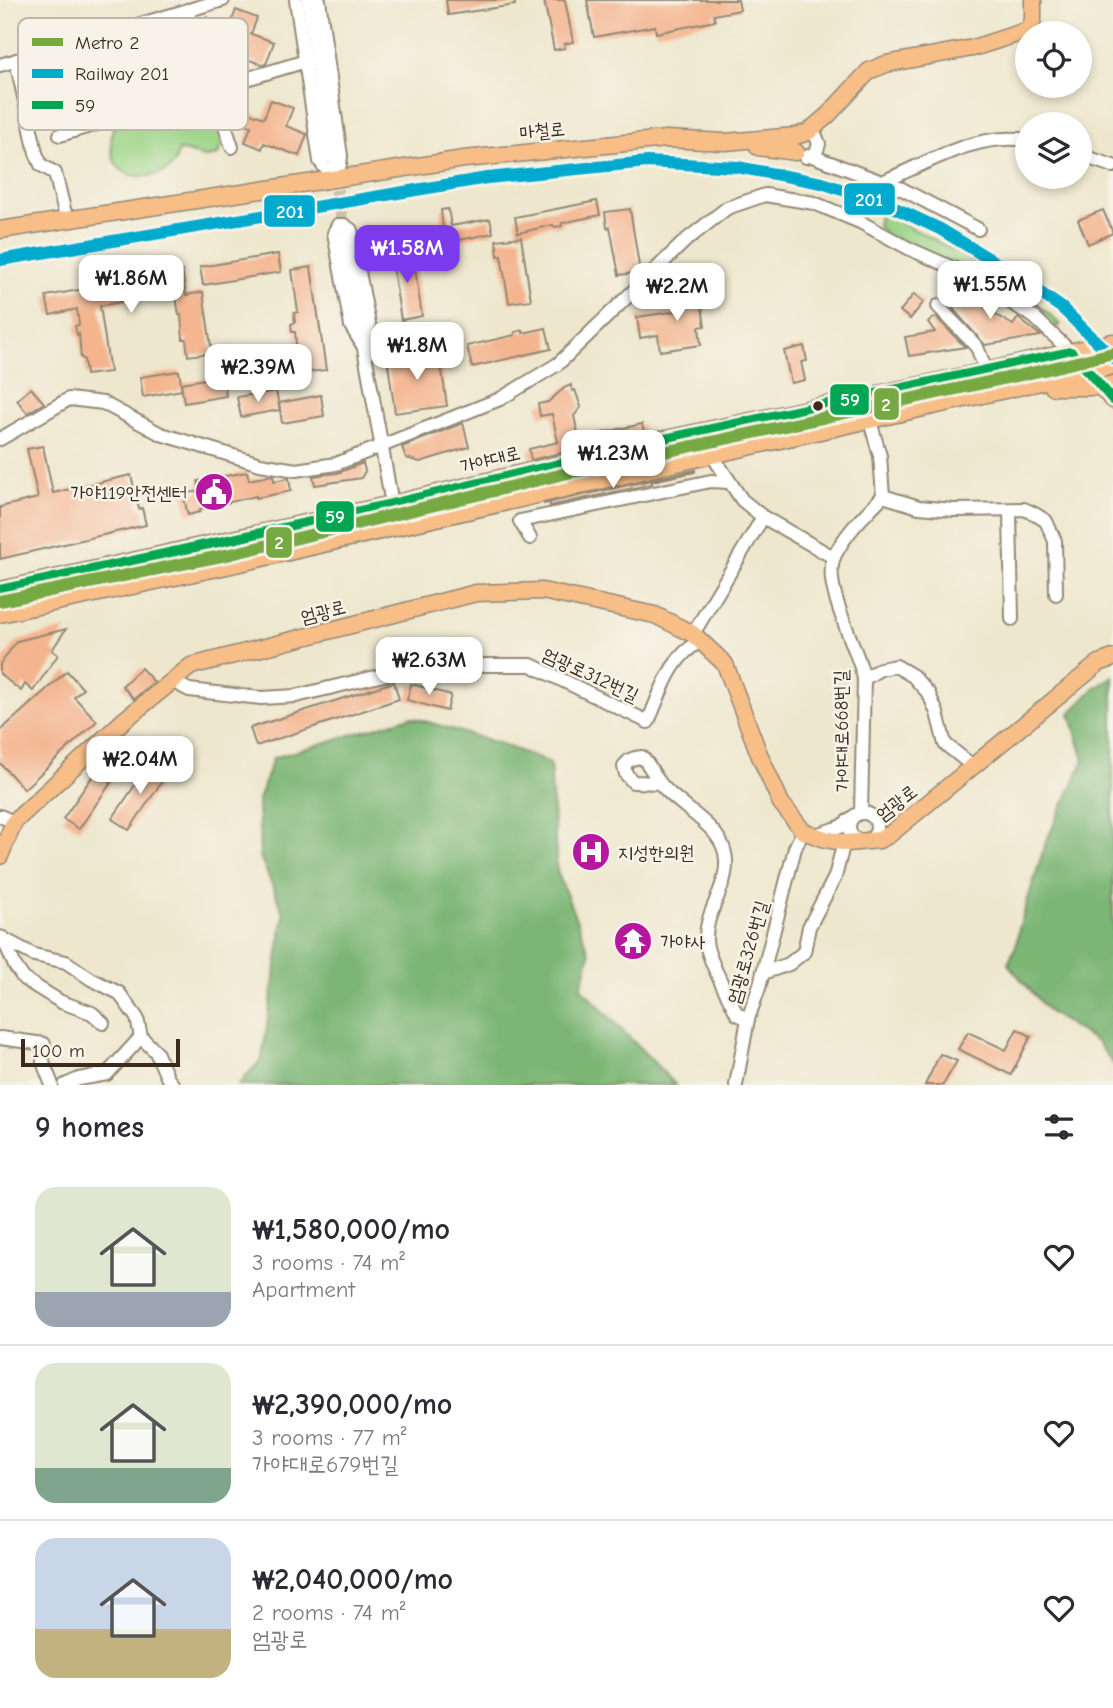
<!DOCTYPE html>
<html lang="en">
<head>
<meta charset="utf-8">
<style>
	:root { --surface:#fff; --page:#f7f7f7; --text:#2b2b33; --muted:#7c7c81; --line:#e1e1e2; --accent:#7c3aed }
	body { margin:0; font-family:"Comic Neue","Poor Story",sans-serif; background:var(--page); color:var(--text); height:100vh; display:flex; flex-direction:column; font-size:26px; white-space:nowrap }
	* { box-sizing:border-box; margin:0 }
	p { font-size:23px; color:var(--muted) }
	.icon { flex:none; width:38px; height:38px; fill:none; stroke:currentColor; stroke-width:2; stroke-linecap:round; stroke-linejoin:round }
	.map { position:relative; height:1085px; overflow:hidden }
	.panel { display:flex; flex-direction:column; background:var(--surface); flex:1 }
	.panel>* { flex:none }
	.fabs { position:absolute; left:1015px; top:21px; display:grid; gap:14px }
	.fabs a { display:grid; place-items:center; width:77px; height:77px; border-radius:50%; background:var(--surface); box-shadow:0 4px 10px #0003; font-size:35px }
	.scale { position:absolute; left:21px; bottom:18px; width:159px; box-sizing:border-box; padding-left:7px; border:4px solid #3b2a1e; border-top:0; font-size:19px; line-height:24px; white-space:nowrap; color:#3b2a1e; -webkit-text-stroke:5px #f7f3e8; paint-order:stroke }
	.price { position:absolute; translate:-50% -60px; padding:0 16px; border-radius:14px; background:#fff; color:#222; font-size:23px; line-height:46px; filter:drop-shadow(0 2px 4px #0008) }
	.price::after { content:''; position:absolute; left:50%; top:42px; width:21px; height:16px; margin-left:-10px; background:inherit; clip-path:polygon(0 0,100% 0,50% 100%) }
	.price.active { background:var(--accent); color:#fff }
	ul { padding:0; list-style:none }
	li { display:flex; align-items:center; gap:21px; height:175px; padding:0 35px }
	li+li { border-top:2px solid var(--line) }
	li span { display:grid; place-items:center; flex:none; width:196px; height:140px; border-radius:21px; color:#555 }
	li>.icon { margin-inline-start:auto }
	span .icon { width:84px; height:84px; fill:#fffc; stroke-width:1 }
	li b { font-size:30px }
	h2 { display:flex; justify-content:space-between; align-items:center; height:84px; padding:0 35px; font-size:30px }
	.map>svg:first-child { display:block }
	.green { fill:#9bd487; stroke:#6b7f52; stroke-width:2 }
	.forest { fill:#7cb674; stroke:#5c7049; stroke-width:2 }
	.building { fill:#f4b48e }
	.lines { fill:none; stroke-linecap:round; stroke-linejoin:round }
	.minor-tunnel { stroke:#cac1aa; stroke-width:12; stroke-dasharray:12 6; stroke-linecap:butt }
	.minor-casing { stroke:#948876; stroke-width:16 }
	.major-casing { stroke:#948876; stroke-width:19 }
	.minor { stroke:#fff; stroke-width:12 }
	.major { stroke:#f7be88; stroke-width:16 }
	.bus-1-casing { stroke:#f7f3e8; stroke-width:16 }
	.bus-1 { stroke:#00a651; stroke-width:10 }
	.rail-1-casing { stroke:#f7f3e8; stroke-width:18 }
	.rail-1 { stroke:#00a9ce; stroke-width:12 }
	.metro-1-casing { stroke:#f7f3e8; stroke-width:18 }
	.metro-1 { stroke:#76a942; stroke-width:12 }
	.bus-dot { fill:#3b2a1e; stroke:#f7f3e8; stroke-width:2.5 }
	.labels { text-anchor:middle; stroke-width:5; stroke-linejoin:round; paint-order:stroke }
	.street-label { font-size:19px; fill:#3b2a1e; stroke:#f7f3e8 }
	.poi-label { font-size:19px; fill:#3b2a1e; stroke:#f7f3e8; text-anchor:start }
	.key { fill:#f7f3e8; stroke:#bfb7ab; stroke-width:2 }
	.key-label { font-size:19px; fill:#3b2a1e }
	.line-badge { stroke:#f7f3e8; stroke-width:2.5 }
	.badge-label { font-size:19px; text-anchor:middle; font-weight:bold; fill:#fff }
</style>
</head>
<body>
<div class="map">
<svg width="1113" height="1085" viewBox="0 0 1113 1085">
	<rect width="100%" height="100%" fill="#f7f3e8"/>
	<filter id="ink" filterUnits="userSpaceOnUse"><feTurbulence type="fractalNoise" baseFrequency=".0143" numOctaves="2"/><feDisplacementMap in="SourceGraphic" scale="14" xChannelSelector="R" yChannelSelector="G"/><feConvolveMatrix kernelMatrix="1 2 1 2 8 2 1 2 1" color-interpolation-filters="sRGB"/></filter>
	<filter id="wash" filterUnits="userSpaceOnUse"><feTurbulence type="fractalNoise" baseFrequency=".00686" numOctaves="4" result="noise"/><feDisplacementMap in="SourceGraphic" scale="28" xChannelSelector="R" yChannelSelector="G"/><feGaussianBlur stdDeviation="1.57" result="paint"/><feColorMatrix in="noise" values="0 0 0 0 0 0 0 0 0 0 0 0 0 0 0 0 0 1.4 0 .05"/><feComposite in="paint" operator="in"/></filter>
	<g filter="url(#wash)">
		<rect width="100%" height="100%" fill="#eee7cd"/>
		<g class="green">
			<path d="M211 96 224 135 218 155 205 157 179 150C177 155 176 161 173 165 161 179 128 181 117 165 110 155 111 138 113 127Z"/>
			<path d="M881 212C941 245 1012 274 1060 325L1048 331 1033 317 886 236 877 224Z"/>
		</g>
		<g class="forest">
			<path d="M1113 676V1064L1097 1042 1049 1012 1008 964 1016 946 1019 928 1046 842 1084 760 1070 713 1093 690Z"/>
			<path d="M411 717 501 744 550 763 557 871 590 954 581 988 676 1085H238L262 1059 284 914 260 856 258 800 273 758Z"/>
		</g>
		<g id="blocks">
			<g class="building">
				<path d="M446 0H514L515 5 448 15Z"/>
				<path d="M544 0H565L573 42 564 44 565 48 554 50Z"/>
				<path d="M587 0H738L740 10 714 15 715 21 656 33 655 26 594 37Z"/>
				<path d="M236 10 257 18 251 34 274 42 266 64 263 65 231 53 229 58 211 51 217 35 203 30 206 17 230 26Z"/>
				<path d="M271 100 293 108 286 126 307 134 299 156 264 143 262 149 245 142 251 126 236 121 240 109 264 118Z"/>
				<path d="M597 201 600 215 562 223V226L554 227 553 225 518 233 515 217Z"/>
				<path d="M448 209 451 226 490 219 493 233 455 241V244L447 245 446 242 411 251 408 235 443 228 441 210Z"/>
				<path d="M630 209 640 272 619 275 610 227 607 228 605 212Z"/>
				<path d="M1103 210 1113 233 1088 244 1078 220Z"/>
				<path d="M521 237 531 300 509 303 501 255 498 256 496 240Z"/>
				<path d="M416 253 419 268H415L422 316 401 320 391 256Z"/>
				<path d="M278 254 281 272 203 285 200 267Z"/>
				<path d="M311 267 326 370 302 373 300 356H297L295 332H292L291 324 295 323 294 313 298 312 292 270Z"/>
				<path d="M182 271 186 295 203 292 212 353 188 356 186 339H183L181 315H179L175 291 100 306 110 372 86 375 84 359 81 358 79 334 77 335 75 326 79 325 77 309 50 315 46 296Z"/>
				<path d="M699 287 705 326 699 327 701 345 660 351 658 335 640 338 637 317 678 311 675 291Z"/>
				<path d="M967 290 977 297 987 298 992 301 995 306 991 312 1013 325 1018 318 1041 336 985 345 953 309Z"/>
				<path d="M914 294 924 302 910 319 900 311Z"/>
				<path d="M936 317 965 347 909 356 905 337 935 332 928 322Z"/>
				<path d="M546 328 551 349 472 367 467 346 515 335V332L523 330V333Z"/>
				<path d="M804 346 807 361 801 362 805 380 791 383 784 351Z"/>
				<path d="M439 350 447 406 395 413 387 357Z"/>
				<path d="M179 371 182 390 143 397 140 377Z"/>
				<path d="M223 376 226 396 184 403 181 383Z"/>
				<path d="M571 385 572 391 575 390 581 407 574 416 579 438 642 424 644 433 531 460 529 449 558 442 552 414 540 416 538 404 548 402 564 388Z"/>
				<path d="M31 388 44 403 27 413 17 400Z"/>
				<path d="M276 391 280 410 241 417 237 397Z"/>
				<path d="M321 395 324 416 282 423 279 403Z"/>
				<path d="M463 423 469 447 420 462 406 458 402 447Z"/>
				<path d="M689 445 690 449 485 496 484 493Z"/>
				<path d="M43 446 53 493 131 475 139 509 142 508 146 525 0 559V507L38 498 27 449Z"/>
				<path d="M363 463 365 471 361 478 315 485 313 476 338 473Z"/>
				<path d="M695 470V472L652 481V484L550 506V503L543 504Z"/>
				<path d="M247 472 249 480 273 475 274 481 289 478 291 491 256 498V496L200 509V512L188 515 183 494 200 491 198 481Z"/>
				<path d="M66 629 52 650 58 655 33 691 25 684 21 691 0 674V664L17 641Z"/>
				<path d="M141 668 154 682 134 699 122 686Z"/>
				<path d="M67 671 83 689 74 697 97 721 24 789 0 763V731Z"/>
				<path d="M394 682 399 699 256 746 250 728Z"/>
				<path d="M411 684 451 695 447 711 407 700Z"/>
				<path d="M123 735 137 745 79 829 63 819 116 742Z"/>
				<path d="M150 763 167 774 129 830 112 819Z"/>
				<path d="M1017 1029 1031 1036 1011 1075 958 1049 968 1032 1006 1050Z"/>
				<path d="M940 1054 957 1061 943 1085H925Z"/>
			</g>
		</g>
	</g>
	<g filter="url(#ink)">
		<use href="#blocks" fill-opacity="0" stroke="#948876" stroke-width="2"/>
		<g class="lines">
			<path class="minor-tunnel" d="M334 172 344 233"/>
			<defs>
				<g id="minor">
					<path d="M296 0 320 161 324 167 330 170 340 165 341 156 319 0"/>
					<path d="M308 0 331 157"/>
					<path d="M187 10 232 147"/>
					<path d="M16 60 36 153 41 165 55 173 67 221"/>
					<path d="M0 65 223 0"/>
					<path d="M124 74 138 112"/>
					<path d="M60 135 306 61 327 57"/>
					<path d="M1080 155 1113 166"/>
					<path d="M812 156 882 182C928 163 976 132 1027 140"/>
					<path d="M806 157 816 153 819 144 816 136 808 132"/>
					<path d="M882 182 902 189 978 229"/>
					<path d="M338 225H344L351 230 369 324 365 349 351 326 334 233Z"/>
					<path d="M344 237 392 504"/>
					<path d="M938 306 977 347 986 371"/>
					<path d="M0 439 69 399 103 403 161 434 260 464 296 470 336 464 500 399 558 364 685 241 727 208 765 195 814 203 860 222 910 249 962 272 1034 317 1071 352"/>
					<path d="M712 455 742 500 763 517 833 557"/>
					<path d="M883 496 919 507 954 510 1024 509 1035 514 1046 521 1055 541 1056 594"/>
					<path d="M1010 511 1012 619"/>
					<path d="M530 538 520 521 711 481 730 482"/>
					<path d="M693 634 763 517"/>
					<path d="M864 679 880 669 896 666 913 676 929 694 937 713 945 744 974 767"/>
					<path d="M172 681 189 690 261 698 296 696 425 665H531L648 722C661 693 670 656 701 641"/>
					<path d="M660 783 633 782 626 774 624 767C628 759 633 758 642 757 650 765 653 774 660 783 676 805 719 824 725 853 732 884 704 910 706 941 707 959 729 997 737 1014L748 1019"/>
					<path d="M861 813 864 679C858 647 820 584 835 555 846 532 866 514 883 496L880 456 870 421"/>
					<circle cx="863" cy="827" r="14"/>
					<path d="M0 816 14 822"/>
					<path d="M815 835 840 827 852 818"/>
					<path d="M0 937 34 955 66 962 91 979 119 993 137 1018 141 1037 156 1052 168 1079 173 1085"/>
					<path d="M3 938 15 966 24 979 61 1002 92 1013 103 1023"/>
					<path d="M763 973 789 964 804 952 809 927 835 877 844 842"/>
					<path d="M0 1038 44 1044 43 1062 52 1085"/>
					<path d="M65 1085 79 1079 107 1074 141 1037"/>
					<path d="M736 1085 748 1019 759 988 795 848 803 831"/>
				</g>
				<g id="major">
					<path d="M758 147 796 152"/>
					<path d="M0 230 464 159 666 139 725 142 796 136 808 132 828 115 869 71 886 64 973 48 1029 30 1033 19V0"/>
					<path d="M1095 381 1113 400"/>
					<path d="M1053 387H1101L1113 384"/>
					<path d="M0 590 392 504 651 442 986 371 1113 342"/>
					<path d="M0 614 227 566 712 455 1113 366"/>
					<path d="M0 856 14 822 123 721 191 666 476 593 542 591 655 615 693 634 725 664 759 754 781 803 803 831 825 839 847 843 879 840 889 835 1099 663 1113 658"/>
				</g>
			</defs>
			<use href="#minor" class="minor-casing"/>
			<use href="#major" class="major-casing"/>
			<use href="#minor" class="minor"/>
			<use href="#major" class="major"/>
			<defs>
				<path id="bus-1" d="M0 590 392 504 651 442 1071 352 1113 400"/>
			</defs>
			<use href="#bus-1" class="bus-1-casing"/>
			<use href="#bus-1" class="bus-1"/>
			<defs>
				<path id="rail-1" d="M0 260 487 178 647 162 737 167 822 183 893 207 940 229 1006 269 1062 308 1113 358"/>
			</defs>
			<use href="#rail-1" class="rail-1-casing"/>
			<use href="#rail-1" class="rail-1"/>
			<defs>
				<path id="metro-1" d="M0 601 231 554 572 472 1044 370 1113 353"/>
			</defs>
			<use href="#metro-1" class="metro-1-casing"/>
			<use href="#metro-1" class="metro-1"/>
		</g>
	</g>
	<defs>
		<symbol id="civic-disc" viewBox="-11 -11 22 22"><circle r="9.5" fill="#b5179e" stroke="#f7f3e8"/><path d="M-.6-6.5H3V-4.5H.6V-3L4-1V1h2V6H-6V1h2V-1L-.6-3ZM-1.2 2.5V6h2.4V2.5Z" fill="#fff"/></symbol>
		<symbol id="hospital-disc" viewBox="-11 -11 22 22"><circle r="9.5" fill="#b5179e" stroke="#f7f3e8"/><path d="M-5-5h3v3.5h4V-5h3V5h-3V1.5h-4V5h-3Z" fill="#fff"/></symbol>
		<symbol id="temple-disc" viewBox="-11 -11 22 22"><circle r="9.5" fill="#b5179e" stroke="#f7f3e8"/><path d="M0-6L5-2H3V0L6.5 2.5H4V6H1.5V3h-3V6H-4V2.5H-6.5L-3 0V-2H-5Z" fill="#fff"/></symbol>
	</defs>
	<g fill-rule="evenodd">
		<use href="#civic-disc" x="192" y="470" width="44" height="44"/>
		<use href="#hospital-disc" x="569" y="830" width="44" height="44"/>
		<use href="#temple-disc" x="611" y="919" width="44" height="44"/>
	</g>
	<circle class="bus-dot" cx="818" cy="406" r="6"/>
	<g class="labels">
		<g class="street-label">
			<text transform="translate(542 130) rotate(-6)" y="7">마철로</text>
			<text transform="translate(490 459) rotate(-14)" y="7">가야대로</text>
			<text transform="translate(323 611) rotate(-14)" y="7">엄광로</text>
			<text transform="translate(591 674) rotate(25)" y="7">엄광로312번길</text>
			<text transform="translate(841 731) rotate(-91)" y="7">가야대로668번길</text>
			<text transform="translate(896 802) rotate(-37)" y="7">엄광로</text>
			<text transform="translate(747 952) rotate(-74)" y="7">엄광로326번길</text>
		</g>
		<g class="poi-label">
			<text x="187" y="499" text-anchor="end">가야119안전센터</text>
			<text x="618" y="859">지성한의원</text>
			<text x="660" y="948">가야사</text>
		</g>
	</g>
	<rect x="18" y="18" width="230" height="112" rx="10" class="key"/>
	<rect x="32" y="38" width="31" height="8" fill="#76a942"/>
	<rect x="32" y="69" width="31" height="9" fill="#00a9ce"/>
	<rect x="32" y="101" width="31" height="8" fill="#00a651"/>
	<g class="key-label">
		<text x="75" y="49">Metro 2</text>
		<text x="75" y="80">Railway 201</text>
		<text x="75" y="112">59</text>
	</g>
	<g class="line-badge">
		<rect x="843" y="182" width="53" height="34" rx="7" fill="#00a9ce"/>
		<rect x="263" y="194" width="53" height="34" rx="7" fill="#00a9ce"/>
		<rect x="829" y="383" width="41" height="33" rx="7" fill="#00a651"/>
		<rect x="873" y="387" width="27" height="34" rx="7" fill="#76a942"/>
		<rect x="315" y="500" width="40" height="33" rx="7" fill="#00a651"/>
		<rect x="265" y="526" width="28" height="33" rx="7" fill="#76a942"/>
	</g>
	<g class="badge-label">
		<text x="869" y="206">201</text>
		<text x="290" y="218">201</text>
		<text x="850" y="406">59</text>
		<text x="886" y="411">2</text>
		<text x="335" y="523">59</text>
		<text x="279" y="549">2</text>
	</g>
</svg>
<div class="fabs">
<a><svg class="icon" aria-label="locate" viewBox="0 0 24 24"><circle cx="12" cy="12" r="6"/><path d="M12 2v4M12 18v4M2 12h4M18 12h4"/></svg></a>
<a><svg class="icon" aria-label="layers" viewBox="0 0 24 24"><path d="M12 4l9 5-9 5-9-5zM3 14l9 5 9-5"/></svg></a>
</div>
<div class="scale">100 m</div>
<b class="price active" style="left:407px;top:285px">₩1.58M</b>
<b class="price" style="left:131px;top:315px">₩1.86M</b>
<b class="price" style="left:990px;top:321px">₩1.55M</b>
<b class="price" style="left:677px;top:323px">₩2.2M</b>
<b class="price" style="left:417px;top:382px">₩1.8M</b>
<b class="price" style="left:258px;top:404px">₩2.39M</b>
<b class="price" style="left:613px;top:490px">₩1.23M</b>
<b class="price" style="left:429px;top:697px">₩2.63M</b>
<b class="price" style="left:140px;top:796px">₩2.04M</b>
</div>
<section class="panel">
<h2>9 homes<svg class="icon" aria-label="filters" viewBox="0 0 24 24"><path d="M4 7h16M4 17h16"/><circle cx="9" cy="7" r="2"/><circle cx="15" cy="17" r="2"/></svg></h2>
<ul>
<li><span style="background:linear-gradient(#dfe7d0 75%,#9aa5b1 0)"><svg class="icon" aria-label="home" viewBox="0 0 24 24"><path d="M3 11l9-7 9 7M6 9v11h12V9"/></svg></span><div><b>₩1,580,000/mo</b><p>3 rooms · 74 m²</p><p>Apartment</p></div><svg class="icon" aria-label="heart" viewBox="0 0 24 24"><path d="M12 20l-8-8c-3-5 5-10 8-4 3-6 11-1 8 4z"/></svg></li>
<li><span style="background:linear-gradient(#dfe7d0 75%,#7fa58c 0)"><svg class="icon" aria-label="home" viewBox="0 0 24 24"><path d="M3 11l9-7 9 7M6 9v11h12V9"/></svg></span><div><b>₩2,390,000/mo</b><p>3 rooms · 77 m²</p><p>가야대로679번길</p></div><svg class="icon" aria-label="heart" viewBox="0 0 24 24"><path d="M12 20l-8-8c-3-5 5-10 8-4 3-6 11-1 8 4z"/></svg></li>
<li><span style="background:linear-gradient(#c9d6e8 65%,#c2b280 0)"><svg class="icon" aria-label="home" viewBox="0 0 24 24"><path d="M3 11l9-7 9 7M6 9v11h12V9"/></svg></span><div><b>₩2,040,000/mo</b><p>2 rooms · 74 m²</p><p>엄광로</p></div><svg class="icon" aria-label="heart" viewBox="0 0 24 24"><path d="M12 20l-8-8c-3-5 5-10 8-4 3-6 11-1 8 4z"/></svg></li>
</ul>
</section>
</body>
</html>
